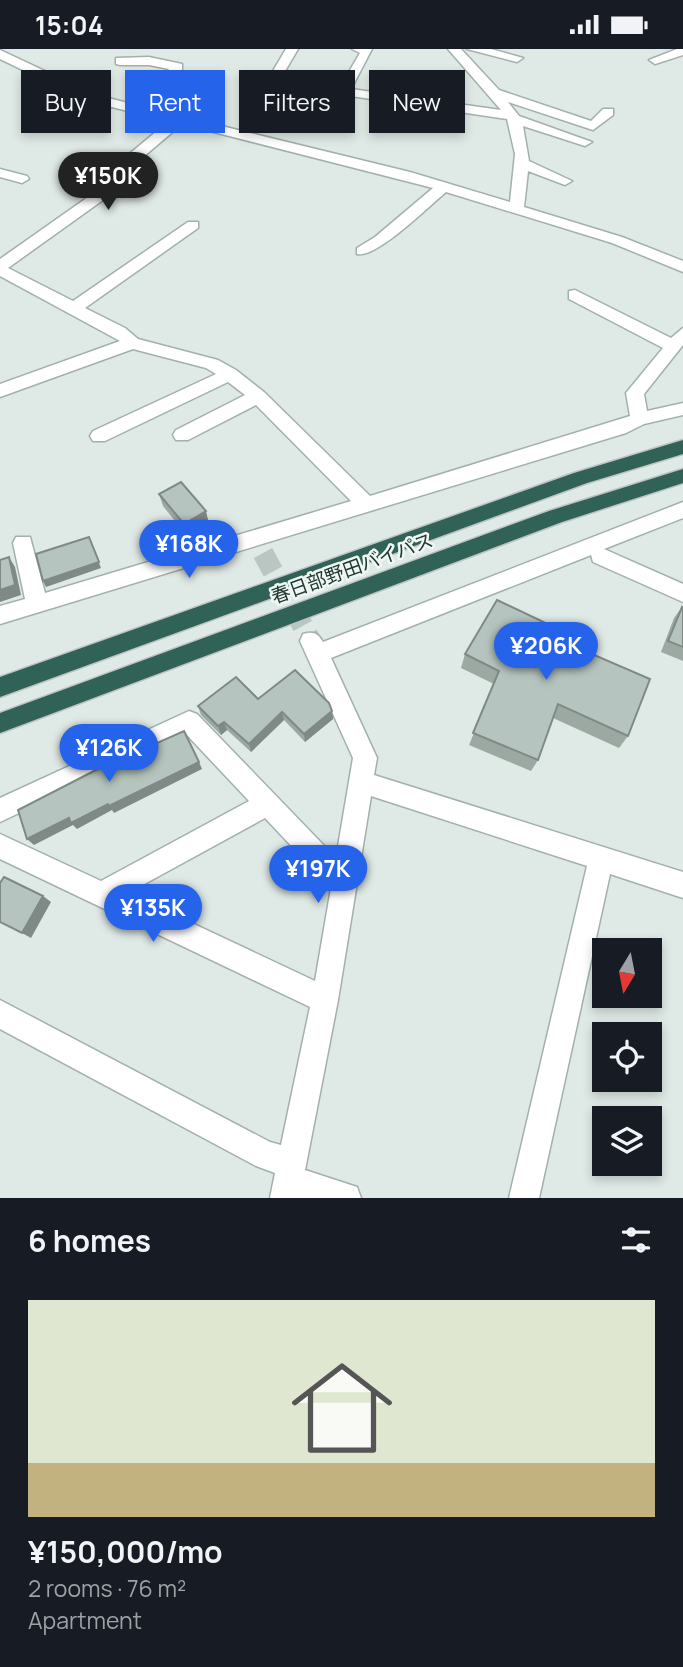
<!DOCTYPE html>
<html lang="en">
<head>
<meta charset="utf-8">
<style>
	:root { --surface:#171b24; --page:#20242c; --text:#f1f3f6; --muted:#9ea1a6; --accent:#2563eb }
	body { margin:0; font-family:Manrope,"Noto Sans JP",sans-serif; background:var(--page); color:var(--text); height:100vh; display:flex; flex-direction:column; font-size:26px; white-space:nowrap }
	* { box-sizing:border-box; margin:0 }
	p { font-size:23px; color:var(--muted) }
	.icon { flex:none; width:38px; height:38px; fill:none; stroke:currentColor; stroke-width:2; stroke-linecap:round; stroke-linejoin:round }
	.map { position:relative; height:1149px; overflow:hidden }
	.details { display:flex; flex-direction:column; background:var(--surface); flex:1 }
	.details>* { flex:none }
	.top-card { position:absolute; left:21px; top:21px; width:642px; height:63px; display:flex; gap:14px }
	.needle { width:46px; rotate:190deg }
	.fabs { position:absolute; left:592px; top:889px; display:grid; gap:14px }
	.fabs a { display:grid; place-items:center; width:70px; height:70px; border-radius:0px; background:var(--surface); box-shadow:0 4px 10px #0003; font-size:35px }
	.price { position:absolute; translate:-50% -60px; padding:0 16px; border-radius:24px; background:var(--accent); color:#fff; font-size:23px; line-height:46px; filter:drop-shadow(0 2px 4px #0008) }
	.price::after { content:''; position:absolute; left:50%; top:42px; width:21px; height:16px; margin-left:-10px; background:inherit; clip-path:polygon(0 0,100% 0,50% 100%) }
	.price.current { background:#222; color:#fff }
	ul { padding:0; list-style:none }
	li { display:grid; align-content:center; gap:14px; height:371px; padding:0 28px }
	li span { display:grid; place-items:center; height:217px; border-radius:0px; color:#555 }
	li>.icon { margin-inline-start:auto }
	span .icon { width:126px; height:126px; fill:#fffc; stroke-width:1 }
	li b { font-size:30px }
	h2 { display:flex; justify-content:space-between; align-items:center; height:84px; padding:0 28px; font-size:30px }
	.chip { padding:0 24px; border-radius:0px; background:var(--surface); box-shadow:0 4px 10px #0003; font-size:24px; line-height:63px }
	.chip.current { background:var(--accent); color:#fff }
	.status { display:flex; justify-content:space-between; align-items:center; height:49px; padding:0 35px; background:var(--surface); direction:ltr }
	.status svg { height:19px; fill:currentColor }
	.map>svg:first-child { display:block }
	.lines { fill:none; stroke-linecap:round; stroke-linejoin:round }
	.minor-tunnel { stroke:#b9c6c1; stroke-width:21; stroke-dasharray:21 10; stroke-linecap:butt }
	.minor-casing { stroke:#a3b0ac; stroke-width:3 }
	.highway-casing { stroke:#bdc3c2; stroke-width:3 }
	.minor { fill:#fff; fill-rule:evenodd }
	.highway { fill:#306257; fill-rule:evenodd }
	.wall { fill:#9ca9a3 }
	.shaded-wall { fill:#7f8985 }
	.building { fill:#b5c4be; stroke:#7f8985; stroke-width:2 }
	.labels { text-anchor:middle; stroke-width:5; stroke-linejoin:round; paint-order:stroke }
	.street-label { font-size:19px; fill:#223832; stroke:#eff6f3 }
</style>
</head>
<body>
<div class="status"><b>15:04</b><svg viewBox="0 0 49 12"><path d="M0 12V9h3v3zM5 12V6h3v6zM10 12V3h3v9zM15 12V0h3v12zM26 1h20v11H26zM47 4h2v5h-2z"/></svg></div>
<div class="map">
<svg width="683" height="1149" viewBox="0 0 683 1149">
	<rect width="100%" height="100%" fill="#dfe9e5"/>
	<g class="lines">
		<path class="minor-tunnel" d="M263 504 311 592"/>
		<defs>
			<g id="minor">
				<path d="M286 0H298L281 29 340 38 360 4 352 0H372L351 40 501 61 448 0H461L499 41 591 72 603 60H613V66L593 81 508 53 519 67 592 93 585 97 523 77 529 112 572 132 565 136 528 122 524 158 622 188 683 212V223L612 194 446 143C429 157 376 210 357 205V199L375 188 433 139 182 75 116 131 110 146 8 219 73 252 188 173H198V179L85 259 125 279 138 290 218 311 236 321 264 343 370 447 630 367 626 344 663 299 569 250V242L575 241 671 289 683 279V296L644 345 647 362 683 354V366L644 375 626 384 0 575V557L25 550 13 494 16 488H30L45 544 351 452 256 356 188 391H176L173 386 176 381 245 346 228 333 105 392H93L90 387 93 382 216 325 206 319 133 300 0 348V335L120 292 0 227V210L98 141 104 126 169 72 87 52 0 10V1L96 46 136 56 169 20 149 16H120L116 15V9L149 8 182 15V21L148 59 410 123 510 153 515 105 507 70 269 35 267 32Z"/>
				<path d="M467 0H491L523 9 517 13Z"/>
				<path d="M677 0H683V6L655 15 649 11Z"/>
				<path d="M0 120 27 127 29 130 22 134 0 128Z"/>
				<path d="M683 453V469L604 500 683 535V553L593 513 591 506 331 609 377 709 374 726 683 823V849L610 825 539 1149H509L587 817 371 747 338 951 305 1121 357 1138 361 1149H270L275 1124 256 1117 0 980V951L270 1093 281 1096 310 958 0 810V785L101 832 249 752 186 685 0 773V749L189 662 197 665 336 809 353 709 300 592 303 585C313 582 318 584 323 593ZM265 769 331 839 315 932 128 844Z"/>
			</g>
			<g id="highway">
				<path d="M683 391V405L587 434 0 648V628L574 424Z"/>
				<path d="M683 420V434L562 473 0 684V664L549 462Z"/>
			</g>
		</defs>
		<use href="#minor" class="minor-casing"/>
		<use href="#highway" class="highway-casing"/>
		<use href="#minor" class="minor"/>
		<use href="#highway" class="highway"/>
	</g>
	<g class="wall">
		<path d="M159 445 209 475 187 487 163 457Z"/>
		<path d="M682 558 683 559V612L661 603 674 569Z"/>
		<path d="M554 578 550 587 628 687 619 699 553 669 538 711 531 722 469 696 494 635 461 619 465 605Z"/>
		<path d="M258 650 332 662 333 670 305 693 284 671 251 703 227 681 221 686 201 666 198 657Z"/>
	</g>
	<g class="shaded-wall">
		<path d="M206 462 209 475 187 487 184 475Z"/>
		<path d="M89 488 101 519 46 538 43 532Z"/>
		<path d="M9 508 15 518 21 546 0 553V541Z"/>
		<path d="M332 662 333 670 305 693 304 685Z"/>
		<path d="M282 663 284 671 251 703 249 695Z"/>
		<path d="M224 673 227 681 221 686 218 677Z"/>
		<path d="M199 713 202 720 114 764 112 761 77 780 73 776 34 796 27 790 69 769 108 755Z"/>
		<path d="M43 847 51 853 31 889 22 884Z"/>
	</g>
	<g class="building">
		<path d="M181 433 206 462 184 475 159 445Z"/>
		<path d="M89 488 99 513 43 532 36 505Z"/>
		<path d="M9 508 15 536 0 541V511Z"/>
		<path d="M497 551 554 578 550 587 650 630 628 687 558 655 538 711 473 684 499 622 465 605Z"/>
		<path d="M682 558 683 559V598L668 592Z"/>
		<path d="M295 621 329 654 332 662 304 685 282 663 249 695 224 673 218 677 198 657 236 628 258 650Z"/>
		<path d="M184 682 199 713 109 757 108 755 71 774 69 769 27 790 18 761 94 722Z"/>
		<path d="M4 828 43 847 22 884 0 873V834Z"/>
	</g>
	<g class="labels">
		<g class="street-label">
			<text transform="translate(352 519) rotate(-20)" y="7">春日部野田バイパス</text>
		</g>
	</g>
</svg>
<div class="fabs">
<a><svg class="needle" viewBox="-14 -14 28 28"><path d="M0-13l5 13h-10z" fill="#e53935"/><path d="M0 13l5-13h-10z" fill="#9ea1a6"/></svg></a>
<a><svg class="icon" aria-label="locate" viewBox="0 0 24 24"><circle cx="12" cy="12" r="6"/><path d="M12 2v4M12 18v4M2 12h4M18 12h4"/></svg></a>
<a><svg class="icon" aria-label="layers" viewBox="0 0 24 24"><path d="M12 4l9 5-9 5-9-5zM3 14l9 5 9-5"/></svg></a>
</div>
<b class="price current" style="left:108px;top:163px">¥150K</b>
<b class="price" style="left:189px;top:531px">¥168K</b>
<b class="price" style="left:546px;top:633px">¥206K</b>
<b class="price" style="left:109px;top:735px">¥126K</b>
<b class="price" style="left:318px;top:856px">¥197K</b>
<b class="price" style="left:153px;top:895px">¥135K</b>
<div class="top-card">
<a class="chip">Buy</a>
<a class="chip current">Rent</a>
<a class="chip">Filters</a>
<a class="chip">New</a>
</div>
</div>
<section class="details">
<h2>6 homes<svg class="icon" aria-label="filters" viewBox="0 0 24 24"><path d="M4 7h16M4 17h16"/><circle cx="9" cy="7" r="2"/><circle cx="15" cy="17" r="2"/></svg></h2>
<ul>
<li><span style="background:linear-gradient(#dfe7d0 75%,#c2b280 0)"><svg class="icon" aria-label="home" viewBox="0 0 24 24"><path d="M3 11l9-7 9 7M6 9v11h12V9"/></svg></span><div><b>¥150,000/mo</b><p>2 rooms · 76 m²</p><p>Apartment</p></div></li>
</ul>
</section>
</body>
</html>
